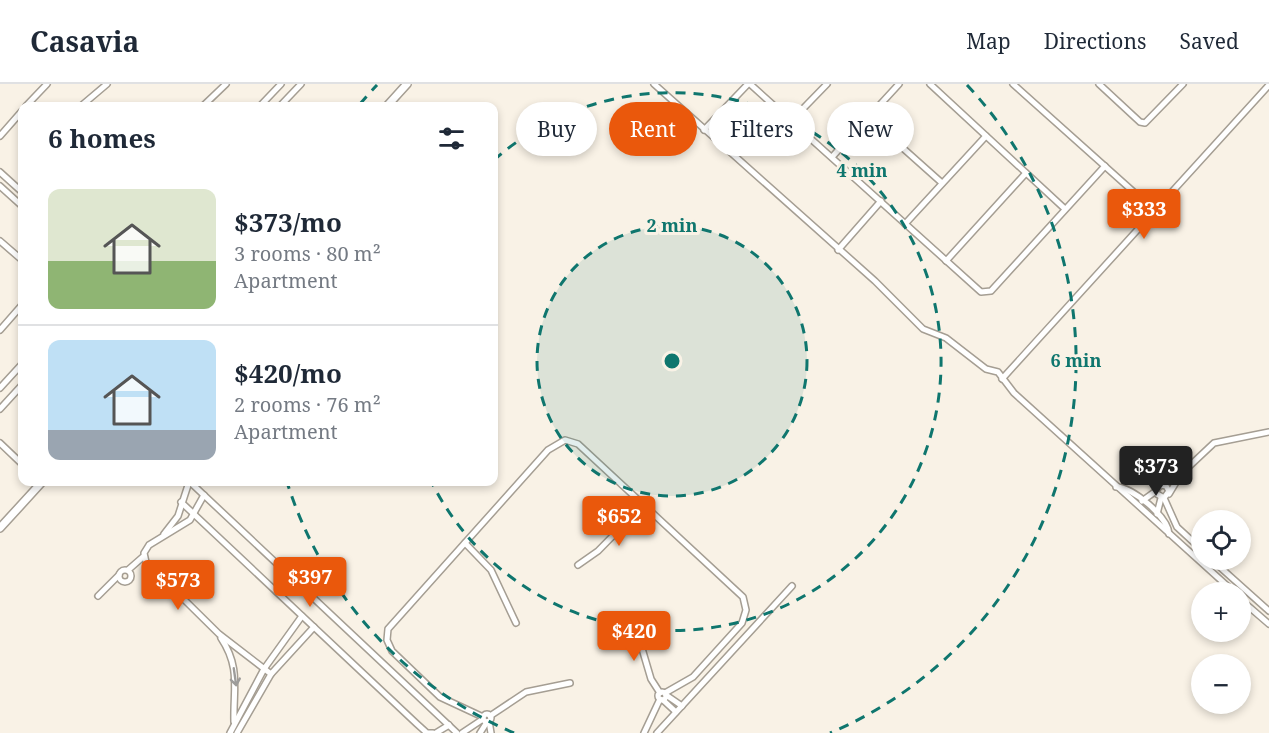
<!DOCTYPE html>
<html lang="en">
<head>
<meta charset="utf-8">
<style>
	:root { --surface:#fff; --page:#f2f2f3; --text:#1f2937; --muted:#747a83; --line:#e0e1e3; --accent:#ea580c }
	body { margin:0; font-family:"Noto Serif",serif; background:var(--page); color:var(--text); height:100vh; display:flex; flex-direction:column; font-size:22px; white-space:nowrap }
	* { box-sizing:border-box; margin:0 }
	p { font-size:20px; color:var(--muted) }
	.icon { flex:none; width:33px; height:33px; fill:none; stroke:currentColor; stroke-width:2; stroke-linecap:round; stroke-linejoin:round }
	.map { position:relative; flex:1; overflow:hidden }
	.details { position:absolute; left:18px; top:18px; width:480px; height:384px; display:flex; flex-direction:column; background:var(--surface); border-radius:12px; box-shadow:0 3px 9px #0003 }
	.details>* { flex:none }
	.guide { position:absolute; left:516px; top:18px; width:570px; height:54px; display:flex; gap:12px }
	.fabs { position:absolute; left:1191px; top:426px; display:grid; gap:12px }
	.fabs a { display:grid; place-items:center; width:60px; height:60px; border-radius:50%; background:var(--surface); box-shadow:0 3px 9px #0003; font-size:30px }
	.price { position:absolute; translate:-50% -51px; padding:0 14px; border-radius:6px; background:var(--accent); color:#fff; font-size:20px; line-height:39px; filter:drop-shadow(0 2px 3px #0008) }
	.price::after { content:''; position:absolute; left:50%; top:36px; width:18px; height:14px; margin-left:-9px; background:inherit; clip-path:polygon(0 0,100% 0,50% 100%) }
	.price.on { background:#222; color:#fff }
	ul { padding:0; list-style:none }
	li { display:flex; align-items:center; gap:18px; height:150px; padding:0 30px }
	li+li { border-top:2px solid var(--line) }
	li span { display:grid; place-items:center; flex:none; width:168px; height:120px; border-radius:12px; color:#555 }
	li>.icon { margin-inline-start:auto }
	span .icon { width:72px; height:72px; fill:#fffc; stroke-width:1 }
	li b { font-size:26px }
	h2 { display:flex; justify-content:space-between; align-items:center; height:72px; padding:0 30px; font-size:26px }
	.tag { padding:0 21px; border-radius:27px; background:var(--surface); box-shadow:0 3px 9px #0003; font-size:21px; line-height:54px }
	.tag.on { background:var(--accent); color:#fff }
	header { display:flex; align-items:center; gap:36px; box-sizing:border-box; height:84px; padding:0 30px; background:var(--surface); border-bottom:2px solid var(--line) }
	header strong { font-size:28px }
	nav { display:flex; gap:33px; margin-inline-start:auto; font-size:21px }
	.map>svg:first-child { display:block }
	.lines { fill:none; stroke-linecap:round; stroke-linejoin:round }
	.minor-casing { stroke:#a59e93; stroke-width:8 }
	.tertiary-casing { stroke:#a59e93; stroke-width:10 }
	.minor { stroke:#fff; stroke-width:5 }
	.tertiary { stroke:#fff; stroke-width:7 }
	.oneway { stroke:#9d9c9a }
	.ring { fill:none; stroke:#0f766e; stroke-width:3; stroke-dasharray:10 8 }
	.centre { fill:#0f766e; stroke:#f9f2e6; stroke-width:3 }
	.ring-label { font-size:18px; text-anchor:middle; font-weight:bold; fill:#0f766e; stroke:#f9f2e6; stroke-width:6; stroke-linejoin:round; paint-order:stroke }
</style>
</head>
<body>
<header>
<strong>Casavia</strong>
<nav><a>Map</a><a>Directions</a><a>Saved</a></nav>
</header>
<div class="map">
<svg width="1269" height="649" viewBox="0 0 1269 649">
	<rect width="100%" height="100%" fill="#f9f2e6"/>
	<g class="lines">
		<defs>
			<g id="minor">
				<path d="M654 0 875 197 923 245 946 254 986 285 998 288 1014 309 1234 508"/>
				<path d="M750 0 981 208 991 207 1105 82"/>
				<path d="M930 0 1065 125"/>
				<path d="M1013 0 1155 127"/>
				<path d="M1099 0 1140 38 1145 39 1183 0"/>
				<path d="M26 22 47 0"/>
				<path d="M81 22 107 0"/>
				<path d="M203 22 226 0"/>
				<path d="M260 22 281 0"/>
				<path d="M280 22 301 0"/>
				<path d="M868 33 942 99"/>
				<path d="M791 37 827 0"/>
				<path d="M704 46 748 0"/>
				<path d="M0 52 22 27"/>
				<path d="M832 73 899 0"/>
				<path d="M0 88 22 108"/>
				<path d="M0 102 22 122"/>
				<path d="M905 140 986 52"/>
				<path d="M0 157 22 176"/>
				<path d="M838 166 881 117"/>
				<path d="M946 177 1026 89"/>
				<path d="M0 246 22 221"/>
				<path d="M1002 295 1269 1"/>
				<path d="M0 304 22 280"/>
				<path d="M0 325 22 301"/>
				<path d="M0 359 22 380"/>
				<path d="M190 398 457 649"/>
				<path d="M1116 403C1133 403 1168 433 1169 450"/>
				<path d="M1169 410 1181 390 1214 359 1269 348"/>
				<path d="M204 411 190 436 149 461 144 469 146 478 219 550 271 590"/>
				<path d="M1164 414 1169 407 1166 402 1161 401 1156 406 1157 410 1164 414 1177 443 1202 466"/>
				<path d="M1142 417 1156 407"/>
				<path d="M181 418 417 640 427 649H433"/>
				<path d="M1157 430 1161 414"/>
				<path d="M164 450 178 432 189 398"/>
				<path d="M465 459 491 486 516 539"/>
				<path d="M1212 476 1269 527"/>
				<path d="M578 481 598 467 643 421"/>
				<circle cx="125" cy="492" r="6"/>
				<path d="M128 486 144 472"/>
				<path d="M98 512 119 491"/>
				<path d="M1240 515 1269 540"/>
				<path d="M633 534 651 595 660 609"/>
				<path d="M221 554C241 584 233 605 234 638"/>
				<circle cx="662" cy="612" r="4"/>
				<path d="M666 611 682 622"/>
				<path d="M663 616 676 628"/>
				<circle cx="487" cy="634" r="4"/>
				<path d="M490 632 526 608 570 599"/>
				<path d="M483 633 440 613 392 567 387 556 388 545 548 366 565 356 578 360 743 513 746 526 742 539 693 593 665 609"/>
				<path d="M489 637 491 649"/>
				<path d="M230 649 264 585 302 532"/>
				<path d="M237 649 271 590 314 543"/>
				<path d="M436 649 449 641"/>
				<path d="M462 649 483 635"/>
				<path d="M480 649 487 638"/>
				<path d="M644 649 660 615"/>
				<path d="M657 649 792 502"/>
			</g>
			<g id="tertiary">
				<path d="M387 22 407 0"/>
				<path d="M0 444 42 398"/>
			</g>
		</defs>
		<use href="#minor" class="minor-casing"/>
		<use href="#tertiary" class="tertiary-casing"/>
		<use href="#minor" class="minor"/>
		<use href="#tertiary" class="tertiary"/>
	</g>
	<defs><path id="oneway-shaft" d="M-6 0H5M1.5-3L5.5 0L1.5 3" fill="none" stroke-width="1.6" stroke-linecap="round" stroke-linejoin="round" transform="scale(1.5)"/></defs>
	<use class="oneway" href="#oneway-shaft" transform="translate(235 593) rotate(82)"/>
	<circle cx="672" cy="277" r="135" fill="#0f766e" fill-opacity=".12"/>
	<g class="ring">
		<circle cx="672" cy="277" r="135"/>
		<path d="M494 76A269 269 0 1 1 432 399"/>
		<path d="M514 649A404 404 0 0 1 287 398M360 20A404 404 0 0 1 377 1M967 1A404 404 0 0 1 830 649"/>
	</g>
	<circle cx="672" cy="277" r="9" class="centre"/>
	<g class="ring-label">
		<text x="862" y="93">4 min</text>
		<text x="672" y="148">2 min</text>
		<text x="1076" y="283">6 min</text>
	</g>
</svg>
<div class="fabs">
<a><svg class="icon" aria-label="locate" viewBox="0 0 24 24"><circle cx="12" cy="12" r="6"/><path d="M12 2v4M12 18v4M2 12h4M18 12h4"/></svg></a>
<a>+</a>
<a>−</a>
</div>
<b class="price" style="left:1144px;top:156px">$333</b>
<b class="price on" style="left:1156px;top:413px">$373</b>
<b class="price" style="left:619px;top:463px">$652</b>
<b class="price" style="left:310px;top:524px">$397</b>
<b class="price" style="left:178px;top:527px">$573</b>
<b class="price" style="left:634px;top:578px">$420</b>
<div class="guide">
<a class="tag">Buy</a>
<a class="tag on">Rent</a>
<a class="tag">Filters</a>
<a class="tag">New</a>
</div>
<section class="details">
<h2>6 homes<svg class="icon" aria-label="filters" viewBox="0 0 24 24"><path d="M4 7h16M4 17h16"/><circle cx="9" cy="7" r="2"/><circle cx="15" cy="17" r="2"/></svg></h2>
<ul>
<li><span style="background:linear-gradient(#dfe7d0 60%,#8fb573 0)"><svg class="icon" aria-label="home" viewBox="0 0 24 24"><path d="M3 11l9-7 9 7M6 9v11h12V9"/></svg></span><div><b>$373/mo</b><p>3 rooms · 80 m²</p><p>Apartment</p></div></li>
<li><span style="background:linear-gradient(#bfe0f5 75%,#9aa5b1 0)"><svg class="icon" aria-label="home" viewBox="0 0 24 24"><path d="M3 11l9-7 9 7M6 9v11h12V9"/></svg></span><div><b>$420/mo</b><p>2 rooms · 76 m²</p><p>Apartment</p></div></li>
</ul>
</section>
</div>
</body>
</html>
